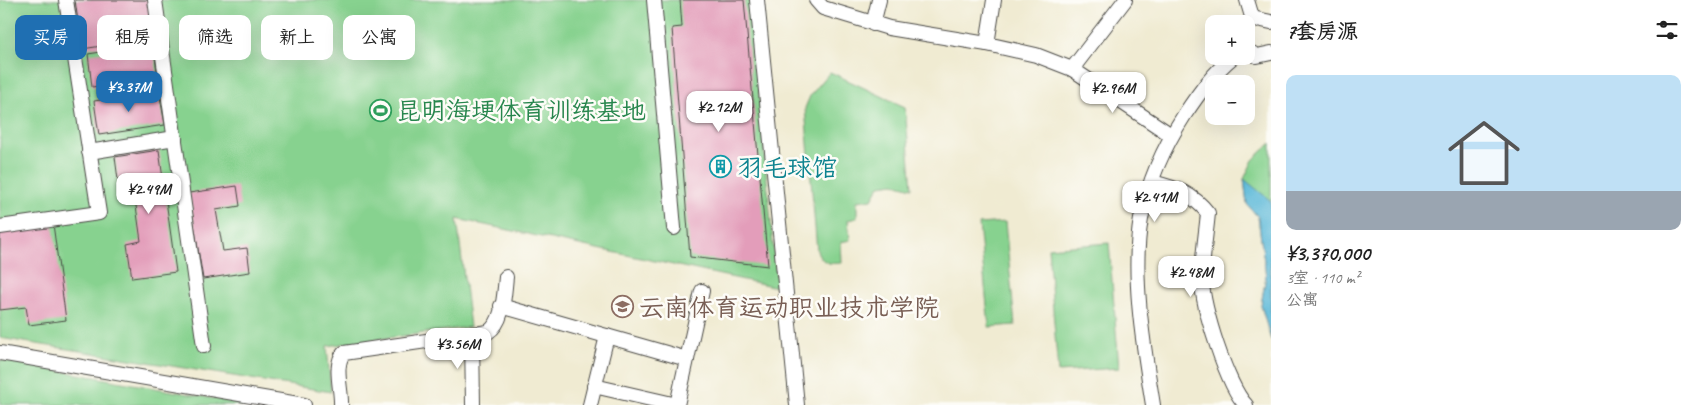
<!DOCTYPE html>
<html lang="zh">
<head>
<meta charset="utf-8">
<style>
	:root { --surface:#fff; --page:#f6f6f6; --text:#222; --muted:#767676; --accent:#1f6fb2 }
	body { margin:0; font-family:Caveat,"LXGW WenKai TC",sans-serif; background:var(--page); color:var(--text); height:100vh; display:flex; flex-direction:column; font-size:19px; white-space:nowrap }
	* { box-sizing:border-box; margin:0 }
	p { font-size:16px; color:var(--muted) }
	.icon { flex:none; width:28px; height:28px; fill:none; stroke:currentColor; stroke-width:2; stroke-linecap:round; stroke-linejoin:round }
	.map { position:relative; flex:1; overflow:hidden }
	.sheet { display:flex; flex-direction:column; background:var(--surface); width:425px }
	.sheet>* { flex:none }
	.banner { position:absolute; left:15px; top:15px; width:475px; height:45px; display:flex; gap:10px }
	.controls { position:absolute; left:1205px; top:15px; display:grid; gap:10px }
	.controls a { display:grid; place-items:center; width:50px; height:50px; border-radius:10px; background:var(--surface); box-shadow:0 5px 20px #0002; font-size:25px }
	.price { position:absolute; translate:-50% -42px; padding:0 11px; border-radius:10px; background:#fff; color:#222; font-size:16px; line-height:32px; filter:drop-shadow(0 1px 2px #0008) }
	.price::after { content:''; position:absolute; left:50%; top:30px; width:15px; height:11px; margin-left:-8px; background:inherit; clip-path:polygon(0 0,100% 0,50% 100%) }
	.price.current { background:var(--accent); color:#fff }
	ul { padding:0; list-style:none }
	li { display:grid; align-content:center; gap:10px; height:265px; padding:0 15px }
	li span { display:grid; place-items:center; height:155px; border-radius:10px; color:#555 }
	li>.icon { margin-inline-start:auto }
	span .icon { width:90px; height:90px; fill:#fffc; stroke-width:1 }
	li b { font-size:21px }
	h2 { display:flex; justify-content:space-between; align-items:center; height:60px; padding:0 15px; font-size:21px }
	.chip { padding:0 18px; border-radius:10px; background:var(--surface); box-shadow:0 5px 20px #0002; font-size:18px; line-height:45px }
	.chip.current { background:var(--accent); color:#fff }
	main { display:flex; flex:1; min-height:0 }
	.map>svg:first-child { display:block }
	.green { fill:#87d28f; stroke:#597e5d }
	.water { fill:#5ab8d8; stroke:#427282 }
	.building { fill:#e39dba }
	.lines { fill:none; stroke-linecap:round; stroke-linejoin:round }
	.minor-casing { stroke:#494844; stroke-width:16 }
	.minor { stroke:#fff; stroke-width:14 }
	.labels { text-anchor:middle; stroke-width:5; stroke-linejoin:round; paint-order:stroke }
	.leisure-label { font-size:25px; fill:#27864d; stroke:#fdfcf7; text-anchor:start }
	.culture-label { font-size:25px; fill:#0d838f; stroke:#fdfcf7; text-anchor:start }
	.education-label { font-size:25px; fill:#785e54; stroke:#fdfcf7; text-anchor:start }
</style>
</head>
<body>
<main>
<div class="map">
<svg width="1271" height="405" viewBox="0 0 1271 405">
	<rect width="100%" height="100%" fill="#fdfcf7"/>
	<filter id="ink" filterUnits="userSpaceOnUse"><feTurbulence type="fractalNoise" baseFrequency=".02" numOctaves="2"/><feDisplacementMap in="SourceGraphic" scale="10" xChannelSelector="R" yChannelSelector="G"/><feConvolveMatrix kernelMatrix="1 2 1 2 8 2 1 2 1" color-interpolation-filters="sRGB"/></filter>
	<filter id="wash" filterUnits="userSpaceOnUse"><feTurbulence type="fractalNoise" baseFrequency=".0096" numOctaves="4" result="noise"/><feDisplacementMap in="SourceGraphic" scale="20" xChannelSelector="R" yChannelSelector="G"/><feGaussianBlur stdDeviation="1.12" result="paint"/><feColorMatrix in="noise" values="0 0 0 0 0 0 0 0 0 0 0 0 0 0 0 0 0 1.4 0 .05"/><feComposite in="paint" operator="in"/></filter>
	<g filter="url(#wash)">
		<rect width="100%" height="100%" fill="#f0ebd2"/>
		<g class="green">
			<path d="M0 0H750L777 287 457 219 470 327 327 346 331 392 0 338Z"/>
			<path d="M830 72 905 107 912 188 894 183 880 185 872 199 857 201V218L848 220 850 240 841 242 842 263C829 264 823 264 817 251L805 108 810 96Z"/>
			<path d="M1271 143V340L1261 305 1266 276 1258 217 1247 204 1244 179 1253 160Z"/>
			<path d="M1005 222 1015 325 989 327 979 224Z"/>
			<path d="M1109 243 1119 368 1058 372 1048 248Z"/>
			<path d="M0 360 249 405H0Z"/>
		</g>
		<path class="water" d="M1244 179 1271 201V340L1261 305 1266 276 1258 217 1247 204Z"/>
		<g id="blocks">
			<g class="building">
				<path d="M75 0H150L155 38 82 49Z"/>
				<path d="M680 0H744L768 266 690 257 672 28 682 27Z"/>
				<path d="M153 44 158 78 92 87 88 54Z"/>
				<path d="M159 91 165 125 99 135 94 101Z"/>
				<path d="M159 150 176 272 132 278 127 244 141 241 132 178 118 180 115 157Z"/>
				<path d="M237 186 240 206 216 210 223 251 247 248 250 272 203 279 189 193Z"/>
				<path d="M53 224 66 320 29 325 26 307 0 310V231Z"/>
			</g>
		</g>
	</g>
	<g filter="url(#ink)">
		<use href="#blocks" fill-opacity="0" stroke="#494844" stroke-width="1"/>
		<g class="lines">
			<defs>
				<g id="minor">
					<path d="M155 0 204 346"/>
					<path d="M654 0 674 228"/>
					<path d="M757 0 797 405"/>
					<path d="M816 0 823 8 889 28 987 44 1036 55 1072 69 1125 0"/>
					<path d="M1247 0 1253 20"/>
					<path d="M873 24 879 0"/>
					<path d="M1246 25 1257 19 1271 22"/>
					<path d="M987 44 994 0"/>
					<path d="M1246 50 1257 56 1271 53"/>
					<path d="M1072 69 1171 135"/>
					<path d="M89 152 175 138"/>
					<path d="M1152 182C1176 188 1192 193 1208 213 1206 235 1202 257 1202 279 1201 304 1228 388 1246 405"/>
					<path d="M0 227 99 213 66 0"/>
					<path d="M501 306 687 359"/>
					<path d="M472 336 473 405"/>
					<path d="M0 353 304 405"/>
					<path d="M594 386 677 405"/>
					<path d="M341 405C342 390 333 365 344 353L488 332C504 322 504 294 506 277"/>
					<path d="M590 405 607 336"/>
					<path d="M677 405 702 291"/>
					<path d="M1153 405C1144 349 1131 275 1141 219 1148 182 1165 145 1185 114 1199 93 1214 72 1234 56"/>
				</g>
			</defs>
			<use href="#minor" class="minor-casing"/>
			<use href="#minor" class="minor"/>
		</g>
	</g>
	<defs>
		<symbol id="stadium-ring" viewBox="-11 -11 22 22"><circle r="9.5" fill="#fdfcf7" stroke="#2e9e5b" stroke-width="1.5"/><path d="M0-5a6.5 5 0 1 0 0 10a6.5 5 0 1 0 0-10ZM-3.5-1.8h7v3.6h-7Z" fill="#2e9e5b"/></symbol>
		<symbol id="building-ring" viewBox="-11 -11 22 22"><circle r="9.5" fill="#fdfcf7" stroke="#0f9aa8" stroke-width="1.5"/><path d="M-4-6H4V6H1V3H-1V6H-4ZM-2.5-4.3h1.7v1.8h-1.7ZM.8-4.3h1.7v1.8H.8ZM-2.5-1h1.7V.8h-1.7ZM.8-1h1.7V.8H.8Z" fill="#0f9aa8"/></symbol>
		<symbol id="university-ring" viewBox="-11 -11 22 22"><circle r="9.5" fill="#fdfcf7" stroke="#8d6e63" stroke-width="1.5"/><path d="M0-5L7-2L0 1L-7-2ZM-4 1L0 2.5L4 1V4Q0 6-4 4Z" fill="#8d6e63"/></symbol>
	</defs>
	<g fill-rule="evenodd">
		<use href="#stadium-ring" x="368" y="98" width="25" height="25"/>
		<use href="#building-ring" x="708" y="154" width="25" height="25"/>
		<use href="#university-ring" x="610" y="294" width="25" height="25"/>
	</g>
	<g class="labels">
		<g class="leisure-label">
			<text x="396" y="119">昆明海埂体育训练基地</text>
		</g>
		<g class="culture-label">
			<text x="737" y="176">羽毛球馆</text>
		</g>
		<g class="education-label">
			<text x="639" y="316">云南体育运动职业技术学院</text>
		</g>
	</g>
</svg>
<div class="controls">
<a>+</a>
<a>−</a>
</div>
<b class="price current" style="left:129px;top:113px">¥3.37M</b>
<b class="price" style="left:1113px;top:114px">¥2.96M</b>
<b class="price" style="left:719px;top:133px">¥2.12M</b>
<b class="price" style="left:149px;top:215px">¥2.49M</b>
<b class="price" style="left:1155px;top:223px">¥2.41M</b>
<b class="price" style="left:1191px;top:298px">¥2.48M</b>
<b class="price" style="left:458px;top:370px">¥3.56M</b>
<div class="banner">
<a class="chip current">买房</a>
<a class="chip">租房</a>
<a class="chip">筛选</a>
<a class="chip">新上</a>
<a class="chip">公寓</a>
</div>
</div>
<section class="sheet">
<h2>7套房源<svg class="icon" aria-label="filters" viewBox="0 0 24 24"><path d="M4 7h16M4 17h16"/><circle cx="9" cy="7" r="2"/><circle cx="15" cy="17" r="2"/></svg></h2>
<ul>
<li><span style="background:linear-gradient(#bfe0f5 75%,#9aa5b1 0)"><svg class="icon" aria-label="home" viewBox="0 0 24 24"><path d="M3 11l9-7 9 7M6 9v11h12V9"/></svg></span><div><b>¥3,370,000</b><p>3室 · 110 m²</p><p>公寓</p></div></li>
</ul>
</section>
</main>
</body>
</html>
